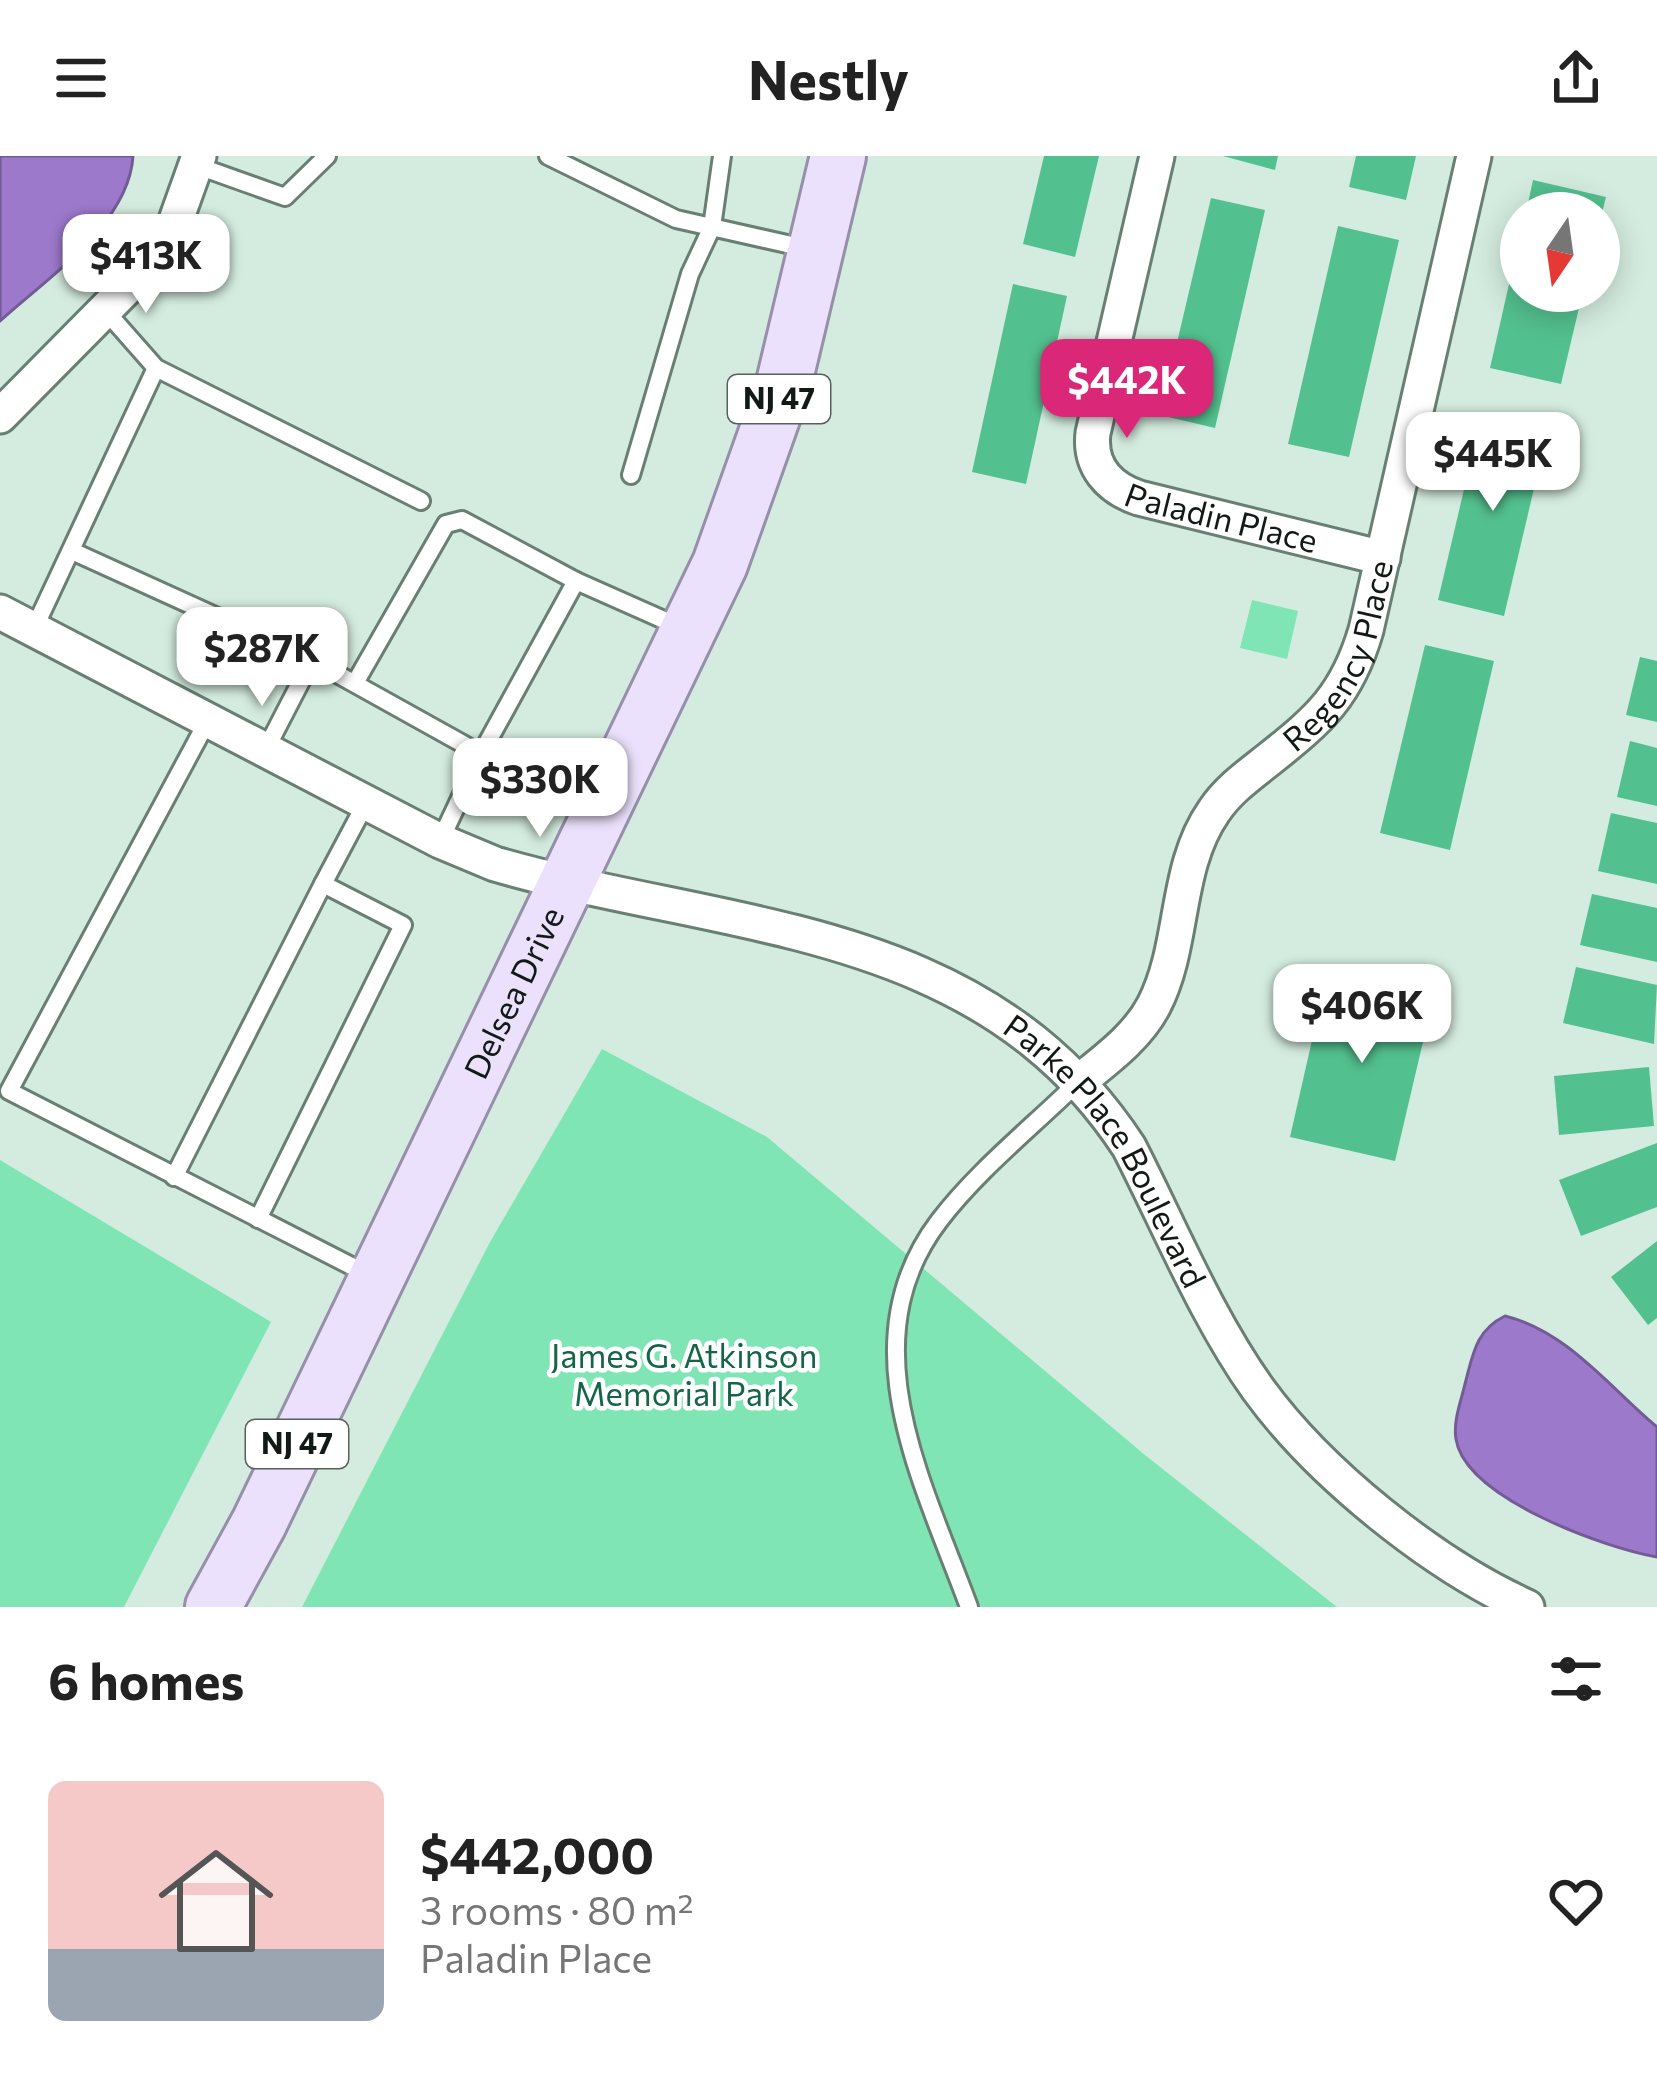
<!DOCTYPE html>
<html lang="en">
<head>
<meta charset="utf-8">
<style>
	:root { --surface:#fff; --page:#f2f2f2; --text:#222; --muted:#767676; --accent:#db2777 }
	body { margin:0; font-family:Commissioner,sans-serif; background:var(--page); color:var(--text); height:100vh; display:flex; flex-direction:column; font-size:45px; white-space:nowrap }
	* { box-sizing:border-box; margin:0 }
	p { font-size:39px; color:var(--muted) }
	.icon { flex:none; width:66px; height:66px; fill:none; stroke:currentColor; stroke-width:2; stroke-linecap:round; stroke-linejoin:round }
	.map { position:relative; height:1451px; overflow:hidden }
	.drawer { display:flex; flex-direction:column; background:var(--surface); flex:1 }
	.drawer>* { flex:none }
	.needle { width:78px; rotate:193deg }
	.controls { position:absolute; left:1500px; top:36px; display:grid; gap:24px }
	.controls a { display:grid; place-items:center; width:120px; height:120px; border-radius:50%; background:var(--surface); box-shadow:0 6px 30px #0003; font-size:60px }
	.price { position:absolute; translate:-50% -102px; padding:0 27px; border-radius:24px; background:#fff; color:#222; font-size:39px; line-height:78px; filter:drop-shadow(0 3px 6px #0008) }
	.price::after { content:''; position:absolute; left:50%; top:72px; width:36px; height:27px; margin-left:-18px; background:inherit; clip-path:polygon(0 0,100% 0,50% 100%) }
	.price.selected { background:var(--accent); color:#fff }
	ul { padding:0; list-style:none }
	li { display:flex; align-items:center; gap:36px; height:300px; padding:0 48px }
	li span { display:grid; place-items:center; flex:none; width:336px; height:240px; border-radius:18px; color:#555 }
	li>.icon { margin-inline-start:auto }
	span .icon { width:144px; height:144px; fill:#fffc; stroke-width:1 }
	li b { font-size:51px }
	h2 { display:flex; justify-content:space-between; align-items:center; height:144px; padding:0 48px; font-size:51px }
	header { display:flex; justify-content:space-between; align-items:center; height:156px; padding:0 48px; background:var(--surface); font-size:54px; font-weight:700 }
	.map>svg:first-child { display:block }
	.green { fill:#80e5b4 }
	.water { fill:#9c79cb; stroke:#735c95; stroke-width:3 }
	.building { fill:#53c08f }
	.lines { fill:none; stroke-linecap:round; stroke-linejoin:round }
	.service-casing { stroke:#697f73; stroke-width:22 }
	.minor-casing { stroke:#697f73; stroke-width:39 }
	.primary-casing { stroke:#978eaa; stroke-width:60 }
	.service { stroke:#fff; stroke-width:16 }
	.minor { stroke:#fff; stroke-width:33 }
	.primary { stroke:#ebe1fc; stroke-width:54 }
	.labels { text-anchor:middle; stroke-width:9; stroke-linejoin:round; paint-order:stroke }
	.shield { fill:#fff; stroke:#595f5c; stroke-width:3 }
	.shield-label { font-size:30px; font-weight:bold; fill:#121a16 }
	.street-label { font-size:33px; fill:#121a16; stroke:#fff }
	.park-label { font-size:33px; fill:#156646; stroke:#fff }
</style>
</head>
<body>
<header><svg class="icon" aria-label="menu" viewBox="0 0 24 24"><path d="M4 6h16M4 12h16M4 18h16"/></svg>Nestly<svg class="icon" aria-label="share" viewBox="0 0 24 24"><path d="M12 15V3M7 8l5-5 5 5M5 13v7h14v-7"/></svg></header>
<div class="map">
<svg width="1657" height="1451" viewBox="0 0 1657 1451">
	<rect width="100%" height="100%" fill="#d4ecdf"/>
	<g class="green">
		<path d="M1252 444 1298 455 1287 503 1240 492Z"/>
		<path d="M602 893 767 981 1145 1299 1337 1451H302L490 1086Z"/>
		<path d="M0 1004 271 1166 124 1451H0Z"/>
	</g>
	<g class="water">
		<path d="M0 0H133C129 68 47 122 0 165Z"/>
		<path d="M1505 1160C1567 1175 1609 1231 1657 1271V1401C1605 1392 1465 1342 1456 1283 1453 1265 1461 1245 1465 1228 1473 1198 1476 1174 1505 1160Z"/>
	</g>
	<g class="building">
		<path d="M1044 0H1099L1075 101 1023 88Z"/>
		<path d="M1223 0H1278L1275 14Z"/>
		<path d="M1356 0H1416L1406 44 1349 31Z"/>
		<path d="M1533 24 1606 41 1602 57H1526Z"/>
		<path d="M1211 42 1265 54 1215 272 1160 259Z"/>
		<path d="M1338 70 1399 84 1349 301 1288 288Z"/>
		<path d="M1519 84 1521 135H1583L1561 228 1490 212Z"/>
		<path d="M1013 128 1067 140 1026 328 972 316Z"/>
		<path d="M1482 257 1548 273 1504 460 1438 444Z"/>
		<path d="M1425 489 1494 505 1450 694 1380 677Z"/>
		<path d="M1640 501 1657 505V566L1626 559Z"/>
		<path d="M1630 585 1657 592V650L1617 641Z"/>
		<path d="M1611 657 1657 667V728L1598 715Z"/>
		<path d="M1592 738 1657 752V806L1580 789Z"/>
		<path d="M1576 811 1657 829 1654 888 1563 867Z"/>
		<path d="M1328 814 1434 839 1395 1005 1290 981Z"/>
		<path d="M1649 911 1654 970 1559 979 1554 920Z"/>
		<path d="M1657 987V1051L1581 1080 1559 1024Z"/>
		<path d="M1657 1085V1162L1648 1169 1611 1121Z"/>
	</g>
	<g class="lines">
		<defs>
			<g id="service">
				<path d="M548 0 676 63 809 93"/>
				<path d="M195 9 285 41 327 0"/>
				<path d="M104 153 156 212 421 345"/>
				<path d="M631 319 690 118 712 71 722 0"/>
				<path d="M72 395 312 504 266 593"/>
				<path d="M33 475 156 212"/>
				<path d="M312 504 481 598"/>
				<path d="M355 527 446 368 462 364 576 425 682 472"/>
				<path d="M208 564 9 935 371 1120"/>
				<path d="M440 685 481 598 576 425"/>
				<path d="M174 1021 323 728"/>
				<path d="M258 1063 403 769 323 728 367 645"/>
				<path d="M969 1451C924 1328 847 1186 939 1065 977 1015 1031 972 1076 928"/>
			</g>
			<g id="minor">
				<path id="s1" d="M1157 0 1093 277C1089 310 1109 332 1139 342L1383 402"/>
				<path d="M0 260 166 92 199 0"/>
				<path id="s2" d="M0 456 440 685 495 708C726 775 981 765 1129 991 1170 1071 1206 1160 1258 1233 1319 1317 1432 1408 1527 1451"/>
				<path id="s3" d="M1076 928C1104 905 1137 882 1154 849 1185 789 1174 712 1214 655 1228 634 1249 619 1268 604 1320 563 1347 539 1366 474L1474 0"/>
			</g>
			<g id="primary">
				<path id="s4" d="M213 1451 259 1367 720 408 783 231 838 0"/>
			</g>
		</defs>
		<use href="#service" class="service-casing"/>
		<use href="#minor" class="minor-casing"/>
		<use href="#primary" class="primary-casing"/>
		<use href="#service" class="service"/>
		<use href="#minor" class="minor"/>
		<use href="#primary" class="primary"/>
	</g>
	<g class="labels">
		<g class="shield">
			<rect x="728" y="219" width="102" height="48" rx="9"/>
			<rect x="246" y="1264" width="102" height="48" rx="9"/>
		</g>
		<g class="shield-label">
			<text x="779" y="253">NJ 47</text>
			<text x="297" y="1298">NJ 47</text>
		</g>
		<g class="street-label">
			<text dy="12" stroke="none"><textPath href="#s1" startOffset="456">Paladin Place</textPath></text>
			<text dy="12" stroke="none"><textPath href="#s3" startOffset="522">Regency Place</textPath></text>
			<text dy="12" stroke="none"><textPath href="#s4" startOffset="684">Delsea Drive</textPath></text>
			<text dy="12" stroke="none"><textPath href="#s2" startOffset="1260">Parke Place Boulevard</textPath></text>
		</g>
		<g class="park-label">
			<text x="684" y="1212">James G. Atkinson<tspan x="684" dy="38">Memorial Park</tspan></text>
		</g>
	</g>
</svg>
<div class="controls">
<a><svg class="needle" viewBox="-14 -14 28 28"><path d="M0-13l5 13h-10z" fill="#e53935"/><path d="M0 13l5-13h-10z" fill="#767676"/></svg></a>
</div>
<b class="price" style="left:146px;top:160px">$413K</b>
<b class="price selected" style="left:1127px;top:285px">$442K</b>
<b class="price" style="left:1493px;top:358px">$445K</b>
<b class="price" style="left:262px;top:553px">$287K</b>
<b class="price" style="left:540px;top:684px">$330K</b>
<b class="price" style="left:1362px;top:910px">$406K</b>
</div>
<section class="drawer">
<h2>6 homes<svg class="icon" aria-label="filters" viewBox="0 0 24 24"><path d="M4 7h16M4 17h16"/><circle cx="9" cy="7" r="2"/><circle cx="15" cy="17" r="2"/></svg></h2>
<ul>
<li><span style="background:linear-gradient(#f6c9c9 70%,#9aa5b1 0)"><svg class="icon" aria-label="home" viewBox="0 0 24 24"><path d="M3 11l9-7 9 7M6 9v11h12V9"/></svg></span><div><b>$442,000</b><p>3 rooms · 80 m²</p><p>Paladin Place</p></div><svg class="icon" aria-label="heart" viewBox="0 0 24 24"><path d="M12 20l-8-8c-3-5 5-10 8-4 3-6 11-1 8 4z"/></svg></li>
</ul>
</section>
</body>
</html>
